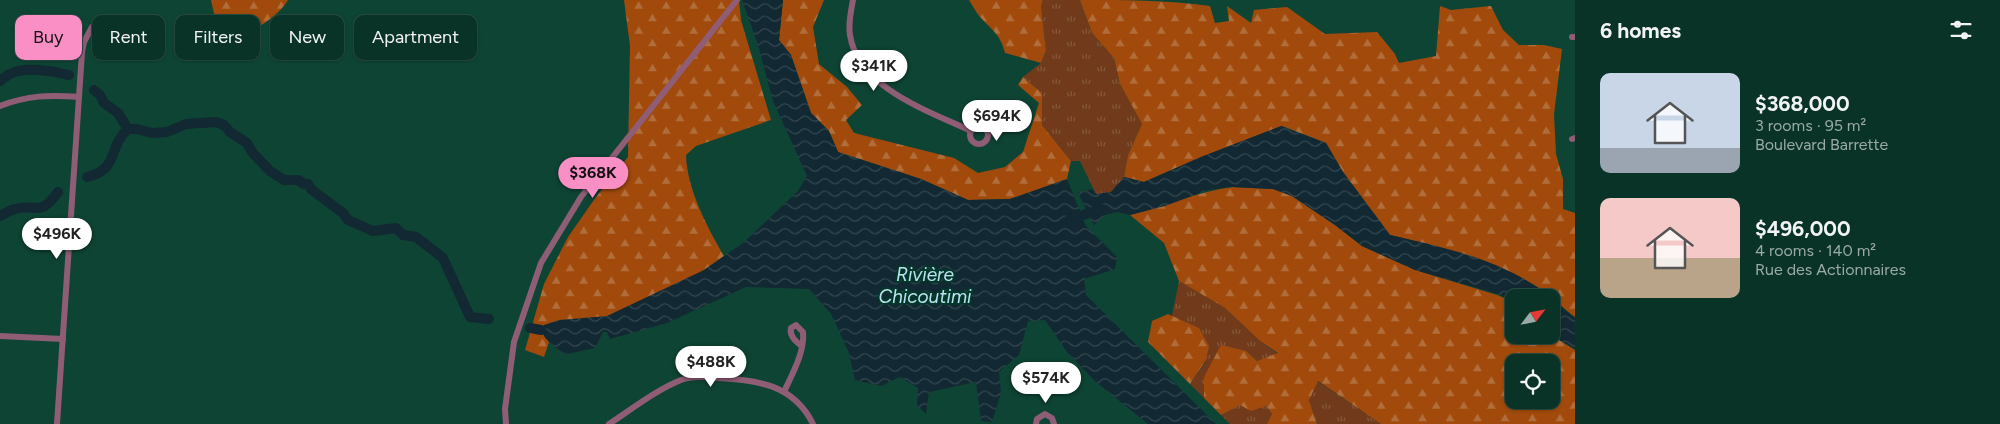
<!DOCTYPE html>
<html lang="en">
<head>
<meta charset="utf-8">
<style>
	:root { --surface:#0a3327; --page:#133b2f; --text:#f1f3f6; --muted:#99aaa7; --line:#2a4e44; --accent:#fa8fc6 }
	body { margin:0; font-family:Figtree,sans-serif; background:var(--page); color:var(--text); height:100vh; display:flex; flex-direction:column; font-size:19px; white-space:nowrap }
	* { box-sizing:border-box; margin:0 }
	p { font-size:16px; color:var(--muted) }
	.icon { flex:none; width:28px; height:28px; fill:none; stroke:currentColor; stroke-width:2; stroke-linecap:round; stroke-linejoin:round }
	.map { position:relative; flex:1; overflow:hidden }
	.drawer { display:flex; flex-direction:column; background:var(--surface); width:425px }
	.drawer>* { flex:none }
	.banner { position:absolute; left:15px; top:15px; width:475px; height:45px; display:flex; gap:10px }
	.needle { width:32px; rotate:58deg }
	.fabs { position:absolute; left:1505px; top:289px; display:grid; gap:10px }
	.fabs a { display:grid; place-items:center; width:55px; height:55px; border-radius:10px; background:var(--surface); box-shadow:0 1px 4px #0004,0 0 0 1px var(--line); font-size:25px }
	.price { position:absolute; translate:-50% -42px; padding:0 11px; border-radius:18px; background:#fff; color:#222; font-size:16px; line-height:32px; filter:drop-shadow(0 1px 2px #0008) }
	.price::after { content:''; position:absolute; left:50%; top:30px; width:15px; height:11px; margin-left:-8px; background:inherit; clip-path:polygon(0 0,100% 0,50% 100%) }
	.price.selected { background:var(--accent); color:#111 }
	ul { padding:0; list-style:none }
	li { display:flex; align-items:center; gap:15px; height:125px; padding:0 25px }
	li span { display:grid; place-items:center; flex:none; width:140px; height:100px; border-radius:10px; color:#555 }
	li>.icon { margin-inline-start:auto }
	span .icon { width:60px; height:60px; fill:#fffc; stroke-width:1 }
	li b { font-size:21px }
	h2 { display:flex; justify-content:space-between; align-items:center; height:60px; padding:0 25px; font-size:21px }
	.chip { padding:0 18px; border-radius:10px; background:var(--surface); box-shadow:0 1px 4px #0004,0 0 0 1px var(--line); font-size:18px; line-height:45px }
	.chip.selected { background:var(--accent); color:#111 }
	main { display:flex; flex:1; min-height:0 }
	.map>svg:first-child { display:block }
	.grass { fill:url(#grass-tufts) }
	.forest { fill:url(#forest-firs); fill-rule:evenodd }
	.water { fill:url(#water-waves) }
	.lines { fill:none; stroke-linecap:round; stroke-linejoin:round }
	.river { stroke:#122832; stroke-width:10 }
	.minor { stroke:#905d76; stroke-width:6 }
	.labels { text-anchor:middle; stroke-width:4; stroke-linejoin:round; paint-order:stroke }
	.water-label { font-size:19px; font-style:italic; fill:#c0e0ef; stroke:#00392a }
</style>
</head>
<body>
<main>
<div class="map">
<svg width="1575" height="424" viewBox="0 0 1575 424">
	<defs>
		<pattern id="grass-tufts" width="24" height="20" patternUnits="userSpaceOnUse" patternTransform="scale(1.25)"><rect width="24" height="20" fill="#713b1b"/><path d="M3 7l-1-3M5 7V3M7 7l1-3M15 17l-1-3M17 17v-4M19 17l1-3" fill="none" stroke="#84583c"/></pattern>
		<pattern id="forest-firs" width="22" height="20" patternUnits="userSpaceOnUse" patternTransform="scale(1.25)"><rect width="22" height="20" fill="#a14a0c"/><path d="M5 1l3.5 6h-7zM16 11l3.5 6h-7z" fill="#b16e3b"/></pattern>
		<pattern id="water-waves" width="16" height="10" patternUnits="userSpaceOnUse" patternTransform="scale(1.25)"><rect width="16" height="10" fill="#122832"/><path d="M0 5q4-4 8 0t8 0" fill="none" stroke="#334850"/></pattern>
	</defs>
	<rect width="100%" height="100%" fill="#0e4434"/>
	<g class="grass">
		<path d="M1043 0H1080L1092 33 1114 58 1120 84 1142 124 1128 155 1124 177 1111 192 1096 194 1080 161H1071L1042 125V93L1023 77 1041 63 1046 52 1041 6Z"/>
		<path d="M1179 281 1225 308 1260 341 1278 354 1257 361 1246 351 1204 377V398L1190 384 1206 361 1198 328 1172 316Z"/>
		<path d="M1317 381 1381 424H1317L1309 400Z"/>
		<path d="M1240 404 1266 406 1272 414 1267 424H1230L1221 415Z"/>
	</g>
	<g class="forest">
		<path d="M211 0H288C279 16 244 42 225 32 216 27 213 9 211 0Z"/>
		<path d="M624 0H739L741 20 771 120 696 146 686 155C687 189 707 227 724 256L701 272 607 317 556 321 544 357 525 350 544 284 568 237 596 197 628 157 630 46Z"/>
		<path d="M783 0H824L813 27 819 64 847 87 862 105 846 120 854 133 954 158 978 173 1005 167 1023 152 1039 103 1018 85 1023 77 1042 93V125L1071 161 1067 179 1010 199 968 200 921 179 838 152 829 131 811 113 791 55 779 40Z"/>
		<path d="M969 0H1043L1041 6 1046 51 1041 63 1005 53C1001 35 991 29 980 17 976 12 972 5 969 0Z"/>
		<path d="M1080 0C1124 0 1167 0 1210 6L1215 23 1229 21 1227 6 1251 23 1254 10 1287 7 1325 34 1377 32 1395 54 1399 63 1436 56 1440 6 1451 10 1491 6 1503 30 1519 45H1544L1562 49 1554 114 1556 154 1563 179V209L1575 213V317C1562 307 1550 295 1536 286 1491 259 1441 247 1390 235L1343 172 1326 143 1282 126 1201 157 1144 182 1124 177 1128 155 1142 124 1120 84 1114 58 1092 33Z"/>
		<path d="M1232 187 1273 189 1292 196 1335 225 1362 246 1415 270 1497 295 1514 302V335H1551L1575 350V424H1381L1318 381 1309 400 1317 424H1267L1272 414 1266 406 1251 411 1240 405 1221 415 1204 398V377L1221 345 1246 351 1257 361 1278 353 1260 341 1225 308 1179 281 1164 243 1130 215C1164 206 1197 192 1232 187ZM1514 362H1551V400H1514Z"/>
		<path d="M1168 314 1199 328 1209 346 1206 360 1190 384 1148 342 1152 321Z"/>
	</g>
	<g class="water">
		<path d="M742 0H783L779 40 791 55 811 113 829 131 838 152 921 179 968 200 1010 199 1067 179 1086 226 1117 257 1115 269 1084 279 1086 295 1216 424H1148L1096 382 1067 352 1045 320 1028 321 1019 355 999 372 1001 393 992 422 981 421 976 382 929 392 926 414 917 405 918 388 900 377 881 386 855 380 849 353 831 314 809 289 746 287 667 323 610 339 607 332H603L595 348 567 354C556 349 545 341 541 330L544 325 559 320 607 316 704 270 743 243 798 191 807 176 773 101 758 45Z"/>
		<path d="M1281 126 1326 143 1343 172 1390 235C1446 248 1505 260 1550 297L1514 298V302L1498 294 1415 270 1362 246 1335 225 1292 196 1273 189 1232 187 1208 190 1165 206 1130 215 1117 212 1105 215 1094 225 1078 193 1092 189 1096 194 1111 192 1124 177 1144 182 1201 157Z"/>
		<path d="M1551 299 1575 318V349L1551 335Z"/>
	</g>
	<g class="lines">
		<g class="river">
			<path d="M0 81C3 79 6 76 10 74 24 66 54 71 69 75"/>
			<path d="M94 90 100 95 104 103 118 113 128 129H137L152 133 167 132 186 124 216 122 224 125 230 132 247 143 252 152 270 171 284 180H298L304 184H308L312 190 343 213 348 220 373 231 396 228 403 235 416 237 443 258 470 317 489 319"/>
			<path d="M87 177C120 169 107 148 128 129"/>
			<path d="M0 216C5 214 10 210 15 209 38 203 39 218 58 192"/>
			<path d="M1070 219 1102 209"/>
			<path d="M530 328 541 330"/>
		</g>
		<g class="minor">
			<path d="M853 0C851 11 848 23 850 35 858 88 929 111 971 131"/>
			<path d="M1572 37H1575"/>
			<path d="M0 106C28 95 49 95 79 97"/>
			<circle cx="979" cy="135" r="9"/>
			<path d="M1572 139 1575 138"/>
			<path d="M0 336 63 339"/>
			<path d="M784 392C792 374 805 352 803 332L796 325 791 328C789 336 796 342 802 346"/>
			<path d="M57 424 82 52 84 42 92 27"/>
			<path d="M506 424 505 409 514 342 541 263 581 197 737 0"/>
			<path d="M609 424C632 409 656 390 681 380 693 376 706 377 719 378 758 380 794 385 813 424"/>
			<path d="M1036 424 1037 419 1045 414 1052 418 1054 424"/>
		</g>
	</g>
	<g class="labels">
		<g class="water-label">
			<text x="925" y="281">Rivière<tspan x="925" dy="22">Chicoutimi</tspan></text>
		</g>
	</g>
</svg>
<div class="fabs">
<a><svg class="needle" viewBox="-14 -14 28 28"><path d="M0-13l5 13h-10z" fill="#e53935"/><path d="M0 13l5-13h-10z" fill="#99aaa7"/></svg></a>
<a><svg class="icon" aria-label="locate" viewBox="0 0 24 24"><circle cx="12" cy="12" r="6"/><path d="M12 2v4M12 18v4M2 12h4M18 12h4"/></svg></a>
</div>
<b class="price" style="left:874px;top:92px">$341K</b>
<b class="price" style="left:997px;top:142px">$694K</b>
<b class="price selected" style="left:593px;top:199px">$368K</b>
<b class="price" style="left:57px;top:260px">$496K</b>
<b class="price" style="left:711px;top:388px">$488K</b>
<b class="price" style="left:1046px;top:404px">$574K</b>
<div class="banner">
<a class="chip selected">Buy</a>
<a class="chip">Rent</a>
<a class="chip">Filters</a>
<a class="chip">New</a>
<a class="chip">Apartment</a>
</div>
</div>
<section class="drawer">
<h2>6 homes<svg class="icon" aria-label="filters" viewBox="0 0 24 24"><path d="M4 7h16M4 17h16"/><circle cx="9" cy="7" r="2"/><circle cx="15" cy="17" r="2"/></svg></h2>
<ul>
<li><span style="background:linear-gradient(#c9d6e8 75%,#9aa5b1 0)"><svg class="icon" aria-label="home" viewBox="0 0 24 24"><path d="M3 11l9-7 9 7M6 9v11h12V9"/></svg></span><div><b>$368,000</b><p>3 rooms · 95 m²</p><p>Boulevard Barrette</p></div></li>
<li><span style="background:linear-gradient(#f6c9c9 60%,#b9a48a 0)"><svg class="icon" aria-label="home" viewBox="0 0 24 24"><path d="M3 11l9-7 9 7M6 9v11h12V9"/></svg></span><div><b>$496,000</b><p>4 rooms · 140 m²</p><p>Rue des Actionnaires</p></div></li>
</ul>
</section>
</main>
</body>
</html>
